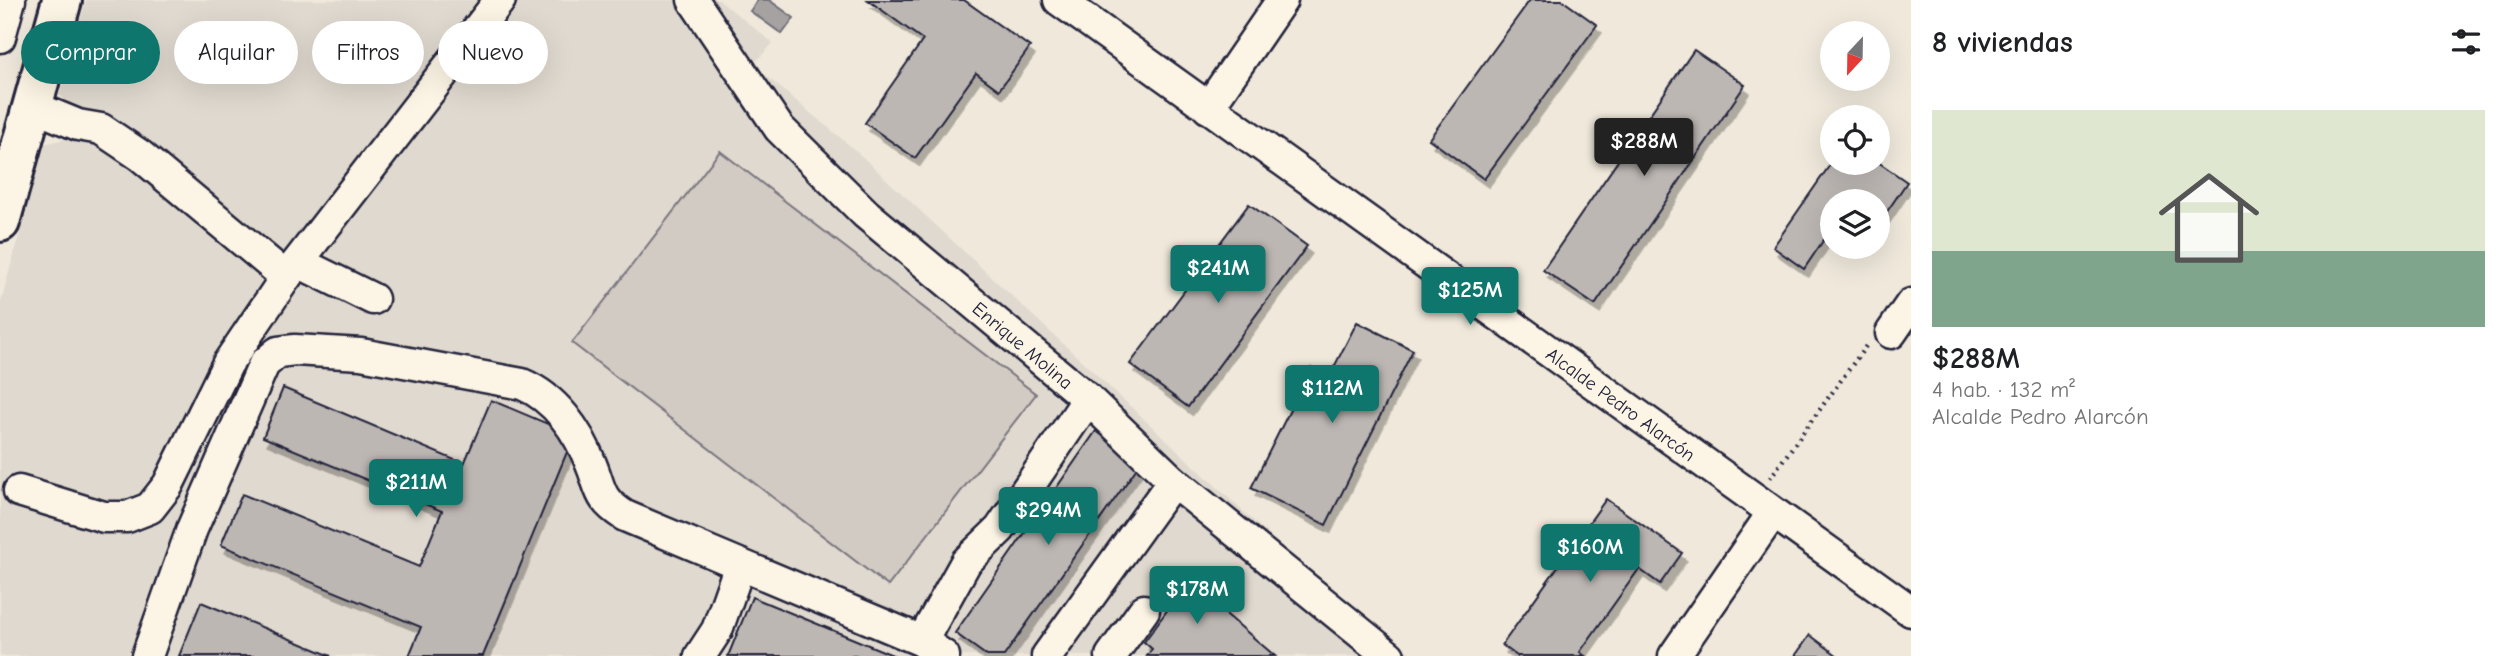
<!DOCTYPE html>
<html lang="es">
<head>
<meta charset="utf-8">
<style>
	:root { --surface:#fff; --page:#f6f6f6; --text:#202124; --muted:#757577; --accent:#0f766e }
	body { margin:0; font-family:"Comic Neue",sans-serif; background:var(--page); color:var(--text); height:100vh; display:flex; flex-direction:column; font-size:26px; white-space:nowrap }
	* { box-sizing:border-box; margin:0 }
	p { font-size:23px; color:var(--muted) }
	.icon { flex:none; width:38px; height:38px; fill:none; stroke:currentColor; stroke-width:2; stroke-linecap:round; stroke-linejoin:round }
	.map { position:relative; flex:1; overflow:hidden }
	.panel { display:flex; flex-direction:column; background:var(--surface); width:595px }
	.panel>* { flex:none }
	.banner { position:absolute; left:21px; top:21px; width:665px; height:63px; display:flex; gap:14px }
	.needle { width:46px; rotate:202deg }
	.tools { position:absolute; left:1820px; top:21px; display:grid; gap:14px }
	.tools a { display:grid; place-items:center; width:70px; height:70px; border-radius:50%; background:var(--surface); box-shadow:0 7px 28px #0002; font-size:35px }
	.price { position:absolute; translate:-50% -60px; padding:0 16px; border-radius:7px; background:var(--accent); color:#fff; font-size:23px; line-height:46px; filter:drop-shadow(0 2px 4px #0008) }
	.price::after { content:''; position:absolute; left:50%; top:42px; width:21px; height:16px; margin-left:-10px; background:inherit; clip-path:polygon(0 0,100% 0,50% 100%) }
	.price.active { background:#222; color:#fff }
	ul { padding:0; list-style:none }
	li { display:grid; align-content:center; gap:14px; height:371px; padding:0 21px }
	li span { display:grid; place-items:center; height:217px; border-radius:0px; color:#555 }
	li>.icon { margin-inline-start:auto }
	span .icon { width:126px; height:126px; fill:#fffc; stroke-width:1 }
	li b { font-size:30px }
	h2 { display:flex; justify-content:space-between; align-items:center; height:84px; padding:0 21px; font-size:30px }
	.tag { padding:0 24px; border-radius:32px; background:var(--surface); box-shadow:0 7px 28px #0002; font-size:24px; line-height:63px }
	.tag.active { background:var(--accent); color:#fff }
	main { display:flex; flex:1; min-height:0 }
	.map>svg:first-child { display:block }
	.built { fill:#e0d9cf }
	.green { fill:#d1cbc3; stroke:#7a767f; stroke-width:2 }
	.water { fill:#a6a2a2; stroke:#716f79; stroke-width:2 }
	.building { fill:#bcb7b3; stroke:#22223b; stroke-width:2; filter:url(#shadow) }
	.lines { fill:none; stroke-linecap:round; stroke-linejoin:round }
	.minor-casing { stroke:#22223b; stroke-width:35 }
	.major-casing { stroke:#22223b; stroke-width:44 }
	.path { stroke:#22223b; stroke-width:4.5; stroke-dasharray:2 5; stroke-linecap:butt }
	.minor { stroke:#fcf5e5; stroke-width:30 }
	.major { stroke:#fcf5e5; stroke-width:38 }
	.labels { text-anchor:middle; stroke-width:5; stroke-linejoin:round; paint-order:stroke }
	.street-label { font-size:19px; fill:#22223b; stroke:#fcf5e5 }
</style>
</head>
<body>
<main>
<div class="map">
<svg width="1911" height="656" viewBox="0 0 1911 656">
	<defs>
		<filter id="shadow"><feDropShadow dx="4.5" dy="8" stdDeviation="0" flood-color="#0004"/></filter>
	</defs>
	<rect width="100%" height="100%" fill="#efe8db"/>
	<filter id="ink" filterUnits="userSpaceOnUse"><feTurbulence type="fractalNoise" baseFrequency=".0143" numOctaves="2"/><feDisplacementMap in="SourceGraphic" scale="14" xChannelSelector="R" yChannelSelector="G"/><feConvolveMatrix kernelMatrix="1 2 1 2 8 2 1 2 1" color-interpolation-filters="sRGB"/></filter>
	<g filter="url(#ink)">
		<path class="built" d="M86 0H719L773 43 753 65 855 150 1306 570 1414 656H0V305L44 144 74 137 81 115 60 95Z"/>
		<path class="green" d="M720 151 1036 394 888 586 572 343Z"/>
		<path class="water" d="M758 0H769L794 18 782 34 750 11Z"/>
		<g class="building">
			<path d="M868 0H964L1030 47 999 90 976 73 915 158 865 123 923 40Z"/>
			<path d="M1530 0H1562L1597 25 1484 179 1429 139Z"/>
			<path d="M1694 50 1745 85 1595 305 1543 270Z"/>
			<path d="M1832 162H1878L1907 182 1878 225V201H1832V235L1829 232 1804 269 1773 247Z"/>
			<path d="M1249 204 1307 246 1188 407 1130 364Z"/>
			<path d="M1357 322 1413 350 1326 525 1251 488 1311 368 1329 377Z"/>
			<path d="M283 388 464 464 491 400 574 435 483 656H409L421 627 221 545 242 494 419 567 442 511 263 437Z"/>
			<path d="M1096 431 1141 462 1004 656H987L955 633Z"/>
			<path d="M1606 499 1682 553 1660 584 1639 569 1580 652 1585 656H1517L1502 645Z"/>
			<path d="M1172 568 1275 656H1147L1152 649 1144 642 1171 605 1154 592Z"/>
			<path d="M752 597 895 656H728Z"/>
			<path d="M201 602 331 656H179Z"/>
			<path d="M1810 635 1838 656H1795Z"/>
		</g>
		<g class="lines">
			<defs>
				<g id="minor">
					<path d="M693 0 779 128 866 214 1088 399 1173 481 1389 656"/>
					<path d="M1059 0 1911 611"/>
					<path d="M0 37 10 0"/>
					<path d="M32 106 78 125 101 129 141 156 286 277"/>
					<path d="M1208 108 1282 0"/>
					<path d="M298 262 373 299"/>
					<path d="M1891 333 1911 304"/>
					<path d="M19 491 104 517H127L150 508 168 485 228 363 286 277 500 0"/>
					<path d="M922 641 966 562 1000 529 1088 399"/>
					<path d="M147 656 192 529 264 364 278 352 295 350 361 354 522 384C555 398 578 430 591 464 602 491 598 499 625 516L922 641 944 656"/>
					<path d="M700 656 717 630 740 565"/>
					<path d="M1047 656 1173 481"/>
					<path d="M1111 656 1144 610"/>
					<path d="M1674 656 1772 514"/>
				</g>
				<path id="major" d="M0 222 62 0"/>
			</defs>
			<use href="#minor" class="minor-casing"/>
			<use href="#major" class="major-casing"/>
			<path class="path" d="M1770 478 1866 346"/>
			<use href="#minor" class="minor"/>
			<use href="#major" class="major"/>
		</g>
	</g>
	<g class="labels">
		<g class="street-label">
			<text transform="translate(1023 345) rotate(40)" y="7">Enrique Molina</text>
			<text transform="translate(1621 404) rotate(36)" y="7">Alcalde Pedro Alarcón</text>
		</g>
	</g>
</svg>
<div class="tools">
<a><svg class="needle" viewBox="-14 -14 28 28"><path d="M0-13l5 13h-10z" fill="#e53935"/><path d="M0 13l5-13h-10z" fill="#757577"/></svg></a>
<a><svg class="icon" aria-label="locate" viewBox="0 0 24 24"><circle cx="12" cy="12" r="6"/><path d="M12 2v4M12 18v4M2 12h4M18 12h4"/></svg></a>
<a><svg class="icon" aria-label="layers" viewBox="0 0 24 24"><path d="M12 4l9 5-9 5-9-5zM3 14l9 5 9-5"/></svg></a>
</div>
<b class="price active" style="left:1644px;top:178px">$288M</b>
<b class="price" style="left:1218px;top:305px">$241M</b>
<b class="price" style="left:1470px;top:327px">$125M</b>
<b class="price" style="left:1332px;top:425px">$112M</b>
<b class="price" style="left:416px;top:519px">$211M</b>
<b class="price" style="left:1048px;top:547px">$294M</b>
<b class="price" style="left:1590px;top:584px">$160M</b>
<b class="price" style="left:1197px;top:626px">$178M</b>
<div class="banner">
<a class="tag active">Comprar</a>
<a class="tag">Alquilar</a>
<a class="tag">Filtros</a>
<a class="tag">Nuevo</a>
</div>
</div>
<section class="panel">
<h2>8 viviendas<svg class="icon" aria-label="filters" viewBox="0 0 24 24"><path d="M4 7h16M4 17h16"/><circle cx="9" cy="7" r="2"/><circle cx="15" cy="17" r="2"/></svg></h2>
<ul>
<li><span style="background:linear-gradient(#dfe7d0 65%,#7fa58c 0)"><svg class="icon" aria-label="home" viewBox="0 0 24 24"><path d="M3 11l9-7 9 7M6 9v11h12V9"/></svg></span><div><b>$288M</b><p>4 hab. · 132 m²</p><p>Alcalde Pedro Alarcón</p></div></li>
</ul>
</section>
</main>
</body>
</html>
